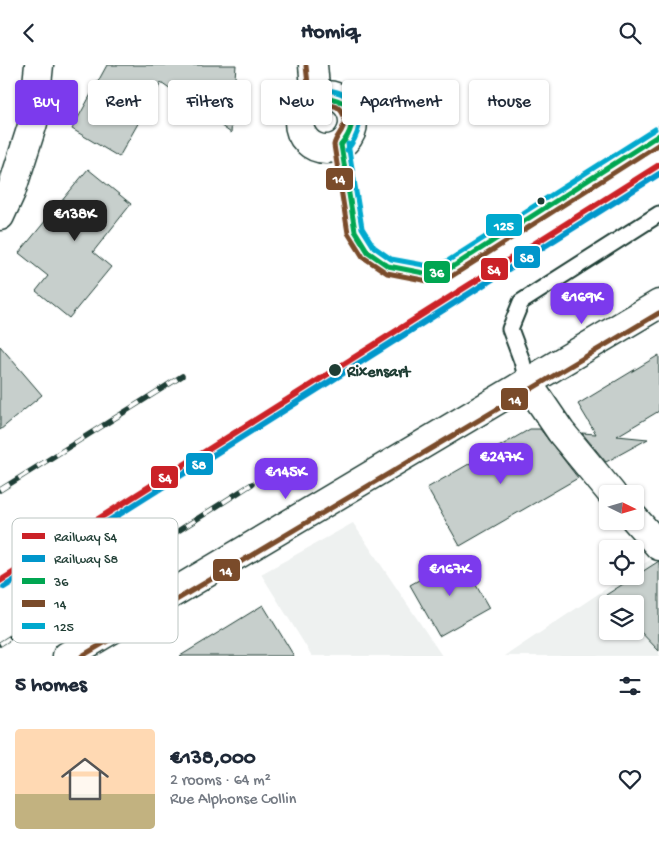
<!DOCTYPE html>
<html lang="en">
<head>
<meta charset="utf-8">
<style>
	:root { --surface:#fff; --page:#f6f6f7; --text:#1f2937; --muted:#747a83; --accent:#7c3aed }
	body { margin:0; font-family:"Gochi Hand",sans-serif; background:var(--page); color:var(--text); height:100vh; display:flex; flex-direction:column; font-size:19px; white-space:nowrap }
	* { box-sizing:border-box; margin:0 }
	p { font-size:16px; color:var(--muted) }
	.icon { flex:none; width:28px; height:28px; fill:none; stroke:currentColor; stroke-width:2; stroke-linecap:round; stroke-linejoin:round }
	.map { position:relative; height:591px; overflow:hidden }
	.panel { display:flex; flex-direction:column; background:var(--surface); flex:1 }
	.panel>* { flex:none }
	.hud { position:absolute; left:15px; top:15px; width:630px; height:45px; display:flex; gap:10px }
	.needle { width:32px; rotate:95deg }
	.fabs { position:absolute; left:599px; top:420px; display:grid; gap:10px }
	.fabs a { display:grid; place-items:center; width:45px; height:45px; border-radius:5px; background:var(--surface); box-shadow:0 1px 4px #0004; font-size:25px }
	.price { position:absolute; translate:-50% -42px; padding:0 11px; border-radius:10px; background:var(--accent); color:#fff; font-size:16px; line-height:32px; filter:drop-shadow(0 1px 2px #0008) }
	.price::after { content:''; position:absolute; left:50%; top:30px; width:15px; height:11px; margin-left:-8px; background:inherit; clip-path:polygon(0 0,100% 0,50% 100%) }
	.price.on { background:#222; color:#fff }
	ul { padding:0; list-style:none }
	li { display:flex; align-items:center; gap:15px; height:125px; padding:0 15px }
	li span { display:grid; place-items:center; flex:none; width:140px; height:100px; border-radius:5px; color:#555 }
	li>.icon { margin-inline-start:auto }
	span .icon { width:60px; height:60px; fill:#fffc; stroke-width:1 }
	li b { font-size:21px }
	h2 { display:flex; justify-content:space-between; align-items:center; height:60px; padding:0 15px; font-size:21px }
	.pill { padding:0 18px; border-radius:5px; background:var(--surface); box-shadow:0 1px 4px #0004; font-size:18px; line-height:45px }
	.pill.on { background:var(--accent); color:#fff }
	header { display:flex; justify-content:space-between; align-items:center; height:65px; padding:0 15px; background:var(--surface); font-size:22px; font-weight:800 }
	.map>svg:first-child { display:block }
	.built { fill:#eef1f0; fill-rule:evenodd }
	.building { fill:#c7cfcc; stroke:#1f3d34 }
	.lines { fill:none; stroke-linecap:round; stroke-linejoin:round }
	.lane-casing { stroke:#1f3d34; stroke-width:19 }
	.street-casing { stroke:#1f3d34; stroke-width:31 }
	.lane { stroke:#fff; stroke-width:15 }
	.street { stroke:#fff; stroke-width:28 }
	.rail-casing { stroke:#1f3d34; stroke-width:5.5 }
	.rail { stroke:#fff; stroke-width:4; stroke-dasharray:11; stroke-linecap:butt }
	.bus-1-casing { stroke:#fff; stroke-width:9 }
	.bus-2-casing { stroke:#fff; stroke-width:9 }
	.bus-3-casing { stroke:#fff; stroke-width:9 }
	.bus-1 { stroke:#00a651; stroke-width:5 }
	.bus-2 { stroke:#7a4b2a; stroke-width:5 }
	.bus-3 { stroke:#00a9ce; stroke-width:5 }
	.rail-1-casing { stroke:#fff; stroke-width:10 }
	.rail-2-casing { stroke:#fff; stroke-width:10 }
	.rail-1 { stroke:#cb2127; stroke-width:6 }
	.rail-2 { stroke:#0096cb; stroke-width:6 }
	.bus-dot { fill:#1f3d34; stroke:#fff; stroke-width:2 }
	.labels { text-anchor:middle; stroke-width:4.5; stroke-linejoin:round; paint-order:stroke }
	.stop-label { font-size:16px; font-weight:bold; fill:#1f3d34; stroke:#fff; text-anchor:start }
	.key { fill:#fff; stroke:#bcc5c2; stroke-width:1 }
	.key-label { font-size:14px; fill:#1f3d34 }
	.line-badge { stroke:#fff; stroke-width:2 }
	.badge-label { font-size:14px; text-anchor:middle; font-weight:bold; fill:#fff }
</style>
</head>
<body>
<header><svg class="icon" aria-label="back" viewBox="0 0 24 24"><path d="M15 5l-7 7 7 7"/></svg>Homiq<svg class="icon" aria-label="search" viewBox="0 0 24 24"><circle cx="10" cy="10" r="6"/><path d="M15 15l6 6"/></svg></header>
<div class="map">
<svg width="659" height="591" viewBox="0 0 659 591">
	<rect width="100%" height="100%" fill="#fff"/>
	<filter id="ink" filterUnits="userSpaceOnUse"><feTurbulence type="fractalNoise" baseFrequency=".02" numOctaves="2"/><feDisplacementMap in="SourceGraphic" scale="10" xChannelSelector="R" yChannelSelector="G"/><feConvolveMatrix kernelMatrix="1 2 1 2 8 2 1 2 1" color-interpolation-filters="sRGB"/></filter>
	<g filter="url(#ink)">
		<g class="built">
			<path d="M353 458 442 591H312L261 509Z"/>
			<path d="M650 495 659 505V591H505L625 511H635V504ZM608 539H635V566H608Z"/>
		</g>
		<g class="building">
			<path d="M107 0H236L231 68 161 18 119 92 72 64Z"/>
			<path d="M88 104 131 139 93 187 111 202 69 253 36 226 48 211 19 188Z"/>
			<path d="M0 281 42 330 0 365Z"/>
			<path d="M659 290V346L617 371 648 374 606 397 582 368 596 369 578 339Z"/>
			<path d="M530 364H540L578 413 460 481 427 423Z"/>
			<path d="M460 492 489 543 439 571 410 520Z"/>
			<path d="M659 496V586L635 561V539H615L606 530Z"/>
			<path d="M263 540 294 591H180L229 561Z"/>
		</g>
		<g class="lines">
			<defs>
				<g id="lane">
					<path d="M341 80 355 166 368 187 388 201 429 209 449 204 659 70"/>
					<path d="M527 317 522 296 510 264 521 237 659 149"/>
				</g>
				<g id="street">
					<path d="M313 0 316 33"/>
					<circle cx="326" cy="57" r="27"/>
					<path d="M0 151 11 127 33 58 39 0"/>
					<path d="M527 317 561 367 612 429"/>
					<path d="M635 454 659 481"/>
					<path d="M67 591 659 239"/>
				</g>
			</defs>
			<use href="#lane" class="lane-casing"/>
			<use href="#street" class="street-casing"/>
			<use href="#lane" class="lane"/>
			<use href="#street" class="street"/>
			<defs>
				<g id="rail">
					<path d="M0 425 182 311"/>
					<path d="M0 579 252 419"/>
				</g>
			</defs>
			<use href="#rail" class="rail-casing"/>
			<use href="#rail" class="rail"/>
			<defs>
				<g id="bus-1">
					<path d="M316 33C350 29 363 54 341 80"/>
					<path d="M341 80 355 166 368 187 388 201 429 209 449 204 659 70"/>
				</g>
				<g id="bus-2">
					<path d="M306 1 310 37C322 47 337 30 345 54 344 67 336 70 334 80L348 168 363 192 387 208 428 216 452 211 659 79"/>
					<path d="M82 591 659 248"/>
				</g>
				<g id="bus-3">
					<path d="M315 26C356 20 373 54 347 85"/>
					<path d="M348 79 362 163 374 182 391 194 429 201 446 197 655 64"/>
				</g>
			</defs>
			<use href="#bus-1" class="bus-1-casing"/>
			<use href="#bus-2" class="bus-2-casing"/>
			<use href="#bus-3" class="bus-3-casing"/>
			<use href="#bus-1" class="bus-1"/>
			<use href="#bus-2" class="bus-2"/>
			<use href="#bus-3" class="bus-3"/>
			<defs>
				<path id="rail-1" d="M0 516 659 100"/>
				<path id="rail-2" d="M4 522 659 109"/>
			</defs>
			<use href="#rail-1" class="rail-1-casing"/>
			<use href="#rail-2" class="rail-2-casing"/>
			<use href="#rail-1" class="rail-1"/>
			<use href="#rail-2" class="rail-2"/>
		</g>
	</g>
	<g class="bus-dot">
		<circle cx="541" cy="136" r="4.5"/>
		<circle cx="335" cy="305" r="7"/>
	</g>
	<g class="labels">
		<g class="stop-label">
			<text x="347" y="311">Rixensart</text>
		</g>
	</g>
	<rect x="12" y="453" width="166" height="125" rx="8" class="key"/>
	<rect x="22" y="468" width="23" height="6" fill="#cb2127"/>
	<rect x="22" y="490" width="23" height="7" fill="#0096cb"/>
	<rect x="22" y="513" width="23" height="6" fill="#00a651"/>
	<rect x="22" y="535" width="23" height="7" fill="#7a4b2a"/>
	<rect x="22" y="558" width="23" height="6" fill="#00a9ce"/>
	<g class="key-label">
		<text x="54" y="476">Railway S4</text>
		<text x="54" y="498">Railway S8</text>
		<text x="54" y="521">36</text>
		<text x="54" y="543">14</text>
		<text x="54" y="566">125</text>
	</g>
	<g class="line-badge">
		<rect x="325" y="102" width="29" height="24" rx="5" fill="#7a4b2a"/>
		<rect x="485" y="148" width="38" height="24" rx="5" fill="#00a9ce"/>
		<rect x="513" y="180" width="28" height="24" rx="5" fill="#0096cb"/>
		<rect x="480" y="192" width="29" height="24" rx="5" fill="#cb2127"/>
		<rect x="423" y="195" width="28" height="24" rx="5" fill="#00a651"/>
		<rect x="500" y="322" width="29" height="24" rx="5" fill="#7a4b2a"/>
		<rect x="185" y="387" width="29" height="24" rx="5" fill="#0096cb"/>
		<rect x="150" y="400" width="29" height="24" rx="5" fill="#cb2127"/>
		<rect x="212" y="493" width="29" height="24" rx="5" fill="#7a4b2a"/>
	</g>
	<g class="badge-label">
		<text x="339" y="118">14</text>
		<text x="504" y="165">125</text>
		<text x="527" y="197">S8</text>
		<text x="494" y="209">S4</text>
		<text x="437" y="212">36</text>
		<text x="515" y="339">14</text>
		<text x="199" y="404">S8</text>
		<text x="165" y="417">S4</text>
		<text x="226" y="510">14</text>
	</g>
</svg>
<div class="fabs">
<a><svg class="needle" viewBox="-14 -14 28 28"><path d="M0-13l5 13h-10z" fill="#e53935"/><path d="M0 13l5-13h-10z" fill="#747a83"/></svg></a>
<a><svg class="icon" aria-label="locate" viewBox="0 0 24 24"><circle cx="12" cy="12" r="6"/><path d="M12 2v4M12 18v4M2 12h4M18 12h4"/></svg></a>
<a><svg class="icon" aria-label="layers" viewBox="0 0 24 24"><path d="M12 4l9 5-9 5-9-5zM3 14l9 5 9-5"/></svg></a>
</div>
<b class="price on" style="left:75px;top:177px">€138K</b>
<b class="price" style="left:582px;top:260px">€169K</b>
<b class="price" style="left:501px;top:420px">€247K</b>
<b class="price" style="left:286px;top:435px">€145K</b>
<b class="price" style="left:450px;top:532px">€167K</b>
<div class="hud">
<a class="pill on">Buy</a>
<a class="pill">Rent</a>
<a class="pill">Filters</a>
<a class="pill">New</a>
<a class="pill">Apartment</a>
<a class="pill">House</a>
</div>
</div>
<section class="panel">
<h2>5 homes<svg class="icon" aria-label="filters" viewBox="0 0 24 24"><path d="M4 7h16M4 17h16"/><circle cx="9" cy="7" r="2"/><circle cx="15" cy="17" r="2"/></svg></h2>
<ul>
<li><span style="background:linear-gradient(#ffd9b3 65%,#c2b280 0)"><svg class="icon" aria-label="home" viewBox="0 0 24 24"><path d="M3 11l9-7 9 7M6 9v11h12V9"/></svg></span><div><b>€138,000</b><p>2 rooms · 64 m²</p><p>Rue Alphonse Collin</p></div><svg class="icon" aria-label="heart" viewBox="0 0 24 24"><path d="M12 20l-8-8c-3-5 5-10 8-4 3-6 11-1 8 4z"/></svg></li>
</ul>
</section>
</body>
</html>
